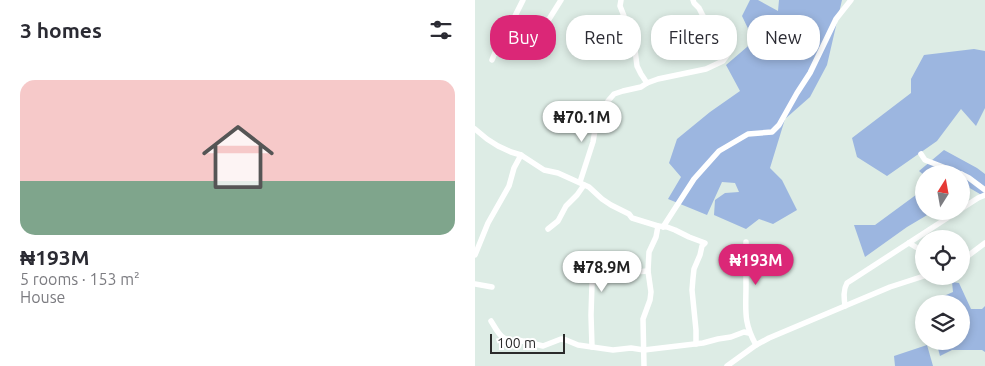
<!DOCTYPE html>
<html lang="en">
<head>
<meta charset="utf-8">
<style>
	:root { --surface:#fff; --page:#f7f7f7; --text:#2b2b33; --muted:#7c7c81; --accent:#db2777 }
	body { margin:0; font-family:Ubuntu,sans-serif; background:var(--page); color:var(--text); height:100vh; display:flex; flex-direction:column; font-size:19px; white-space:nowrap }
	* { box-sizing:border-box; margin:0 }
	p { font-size:16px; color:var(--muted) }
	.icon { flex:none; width:28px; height:28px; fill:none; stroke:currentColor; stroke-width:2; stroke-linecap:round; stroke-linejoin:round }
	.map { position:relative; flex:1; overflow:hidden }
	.details { display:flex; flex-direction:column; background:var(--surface); width:475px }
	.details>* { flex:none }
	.banner { position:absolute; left:15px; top:15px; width:420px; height:45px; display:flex; gap:10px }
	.needle { width:32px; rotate:11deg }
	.fabs { position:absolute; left:440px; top:165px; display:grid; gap:10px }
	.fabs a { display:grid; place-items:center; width:55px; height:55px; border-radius:50%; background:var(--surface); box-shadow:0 2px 8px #0003; font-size:25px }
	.scale { position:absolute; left:15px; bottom:12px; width:75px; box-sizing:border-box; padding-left:5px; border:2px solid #2b2b2b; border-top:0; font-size:14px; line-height:18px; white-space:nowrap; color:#2b2b2b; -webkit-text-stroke:4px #fff; paint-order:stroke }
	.price { position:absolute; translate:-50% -42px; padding:0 11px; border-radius:18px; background:#fff; color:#222; font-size:16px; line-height:32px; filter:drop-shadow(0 1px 2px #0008) }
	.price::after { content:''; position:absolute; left:50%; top:30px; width:15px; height:11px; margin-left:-8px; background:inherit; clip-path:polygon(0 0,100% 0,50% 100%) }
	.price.on { background:var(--accent); color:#fff }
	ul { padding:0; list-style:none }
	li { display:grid; align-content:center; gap:10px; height:265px; padding:0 20px }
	li span { display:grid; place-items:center; height:155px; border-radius:15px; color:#555 }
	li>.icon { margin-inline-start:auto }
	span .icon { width:90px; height:90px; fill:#fffc; stroke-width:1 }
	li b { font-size:21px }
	h2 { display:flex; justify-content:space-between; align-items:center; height:60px; padding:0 20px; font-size:21px }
	.pill { padding:0 18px; border-radius:20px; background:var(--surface); box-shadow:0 2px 8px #0003; font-size:18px; line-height:45px }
	.pill.on { background:var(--accent); color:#fff }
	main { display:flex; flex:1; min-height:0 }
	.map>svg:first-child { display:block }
	.green { fill:#9cb6e0 }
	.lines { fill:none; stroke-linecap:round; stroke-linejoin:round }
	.minor { stroke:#fff; stroke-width:5.5 }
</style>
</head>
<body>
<main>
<section class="details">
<h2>3 homes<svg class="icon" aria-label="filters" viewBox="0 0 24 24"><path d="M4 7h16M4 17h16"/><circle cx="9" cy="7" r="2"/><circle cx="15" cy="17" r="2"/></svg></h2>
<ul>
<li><span style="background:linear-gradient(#f6c9c9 65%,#7fa58c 0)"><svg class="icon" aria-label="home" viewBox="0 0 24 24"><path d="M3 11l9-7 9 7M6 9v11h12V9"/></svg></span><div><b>₦193M</b><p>5 rooms · 153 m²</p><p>House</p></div></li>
</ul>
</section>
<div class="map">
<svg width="510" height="366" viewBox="0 0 510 366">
	<rect width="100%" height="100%" fill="#ddece5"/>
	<g class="green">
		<path d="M275 0H283L303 11 304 0H367L352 65 335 97 310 119 295 168 307 180 322 210 298 224 284 219 271 229 239 215 240 200 250 193 264 192 260 183 247 182 232 215 193 199 206 177 194 163 202 139 235 112 265 91 251 65 279 41 267 16Z"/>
		<path d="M499 49 510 51V108L501 126 486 109 462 141 412 176 382 157 377 138 436 93V79L449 55Z"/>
		<path d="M469 150 502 168 510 174V197L493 187 486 192V174H449V175L444 171Z"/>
		<path d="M449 189V211H459L432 227 390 257 379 225H400Z"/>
		<path d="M477 282 484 283 496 309H507L510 306V352L507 350H477L465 356 461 341H486V304H466L464 298 478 292Z"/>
		<path d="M452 345 458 366H420L419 356Z"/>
	</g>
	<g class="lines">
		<g class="minor">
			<path d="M146 0 145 6 149 16V27L160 50 162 66 166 74 172 83"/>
			<path d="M66 32 86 0"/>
			<path d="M17 60 28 33 36 24 48 0"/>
			<path d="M0 129 12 139 23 146 36 152 46 155 69 170 83 173 114 187 127 199 136 205 154 214 157 218 183 226 192 227 200 230 214 237 230 243 227 246 225 255 219 269 218 278 217 290 221 330V344"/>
			<path d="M446 154 450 160 486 174"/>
			<path d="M486 174 494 178 510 190"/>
			<path d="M105 182 118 142 121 124 124 120 127 117 133 101 139 94 148 91 166 87 172 83 183 79 231 69 248 61 253 54V48L247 38 240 28 228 16 224 8 219 3 218 0"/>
			<path d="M486 209 503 198 510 195"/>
			<path d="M188 227 219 179 244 151 273 134 297 132 304 125 322 93 335 73 361 19 376 0"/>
			<path d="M73 229 83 221 91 206 102 195 109 185"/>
			<path d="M271 242C271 256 271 271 271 285 271 310 268 322 281 345"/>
			<path d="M434 243 449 252"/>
			<path d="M0 255 13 223 34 186 39 168 46 155"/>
			<path d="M486 261 510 243"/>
			<path d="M0 284 17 287"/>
			<path d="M370 306C369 298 368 290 372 283L483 211"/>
			<path d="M16 321C23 332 25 339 39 342L43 340 68 346 86 339 91 340 103 345 138 350 156 348 169 350 228 343 243 339 256 337 269 332 274 333"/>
			<path d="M117 347 116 315 117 284 121 276 130 274 173 271"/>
			<path d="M169 366 168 319 175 300 176 292 173 271 174 252 181 237 183 226"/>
			<path d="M252 366 281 345 294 338 415 287 449 276"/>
		</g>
	</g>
</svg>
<div class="fabs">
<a><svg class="needle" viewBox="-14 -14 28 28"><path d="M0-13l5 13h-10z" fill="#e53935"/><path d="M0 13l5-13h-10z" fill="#7c7c81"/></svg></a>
<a><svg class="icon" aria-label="locate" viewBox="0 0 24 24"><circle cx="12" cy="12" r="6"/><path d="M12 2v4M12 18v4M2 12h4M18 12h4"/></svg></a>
<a><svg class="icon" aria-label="layers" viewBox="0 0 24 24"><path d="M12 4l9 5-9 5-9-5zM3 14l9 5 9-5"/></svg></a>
</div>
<div class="scale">100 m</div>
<b class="price" style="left:107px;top:143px">₦70.1M</b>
<b class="price on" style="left:281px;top:286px">₦193M</b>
<b class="price" style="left:127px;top:293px">₦78.9M</b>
<div class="banner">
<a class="pill on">Buy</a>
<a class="pill">Rent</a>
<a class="pill">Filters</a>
<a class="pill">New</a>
</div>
</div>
</main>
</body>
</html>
